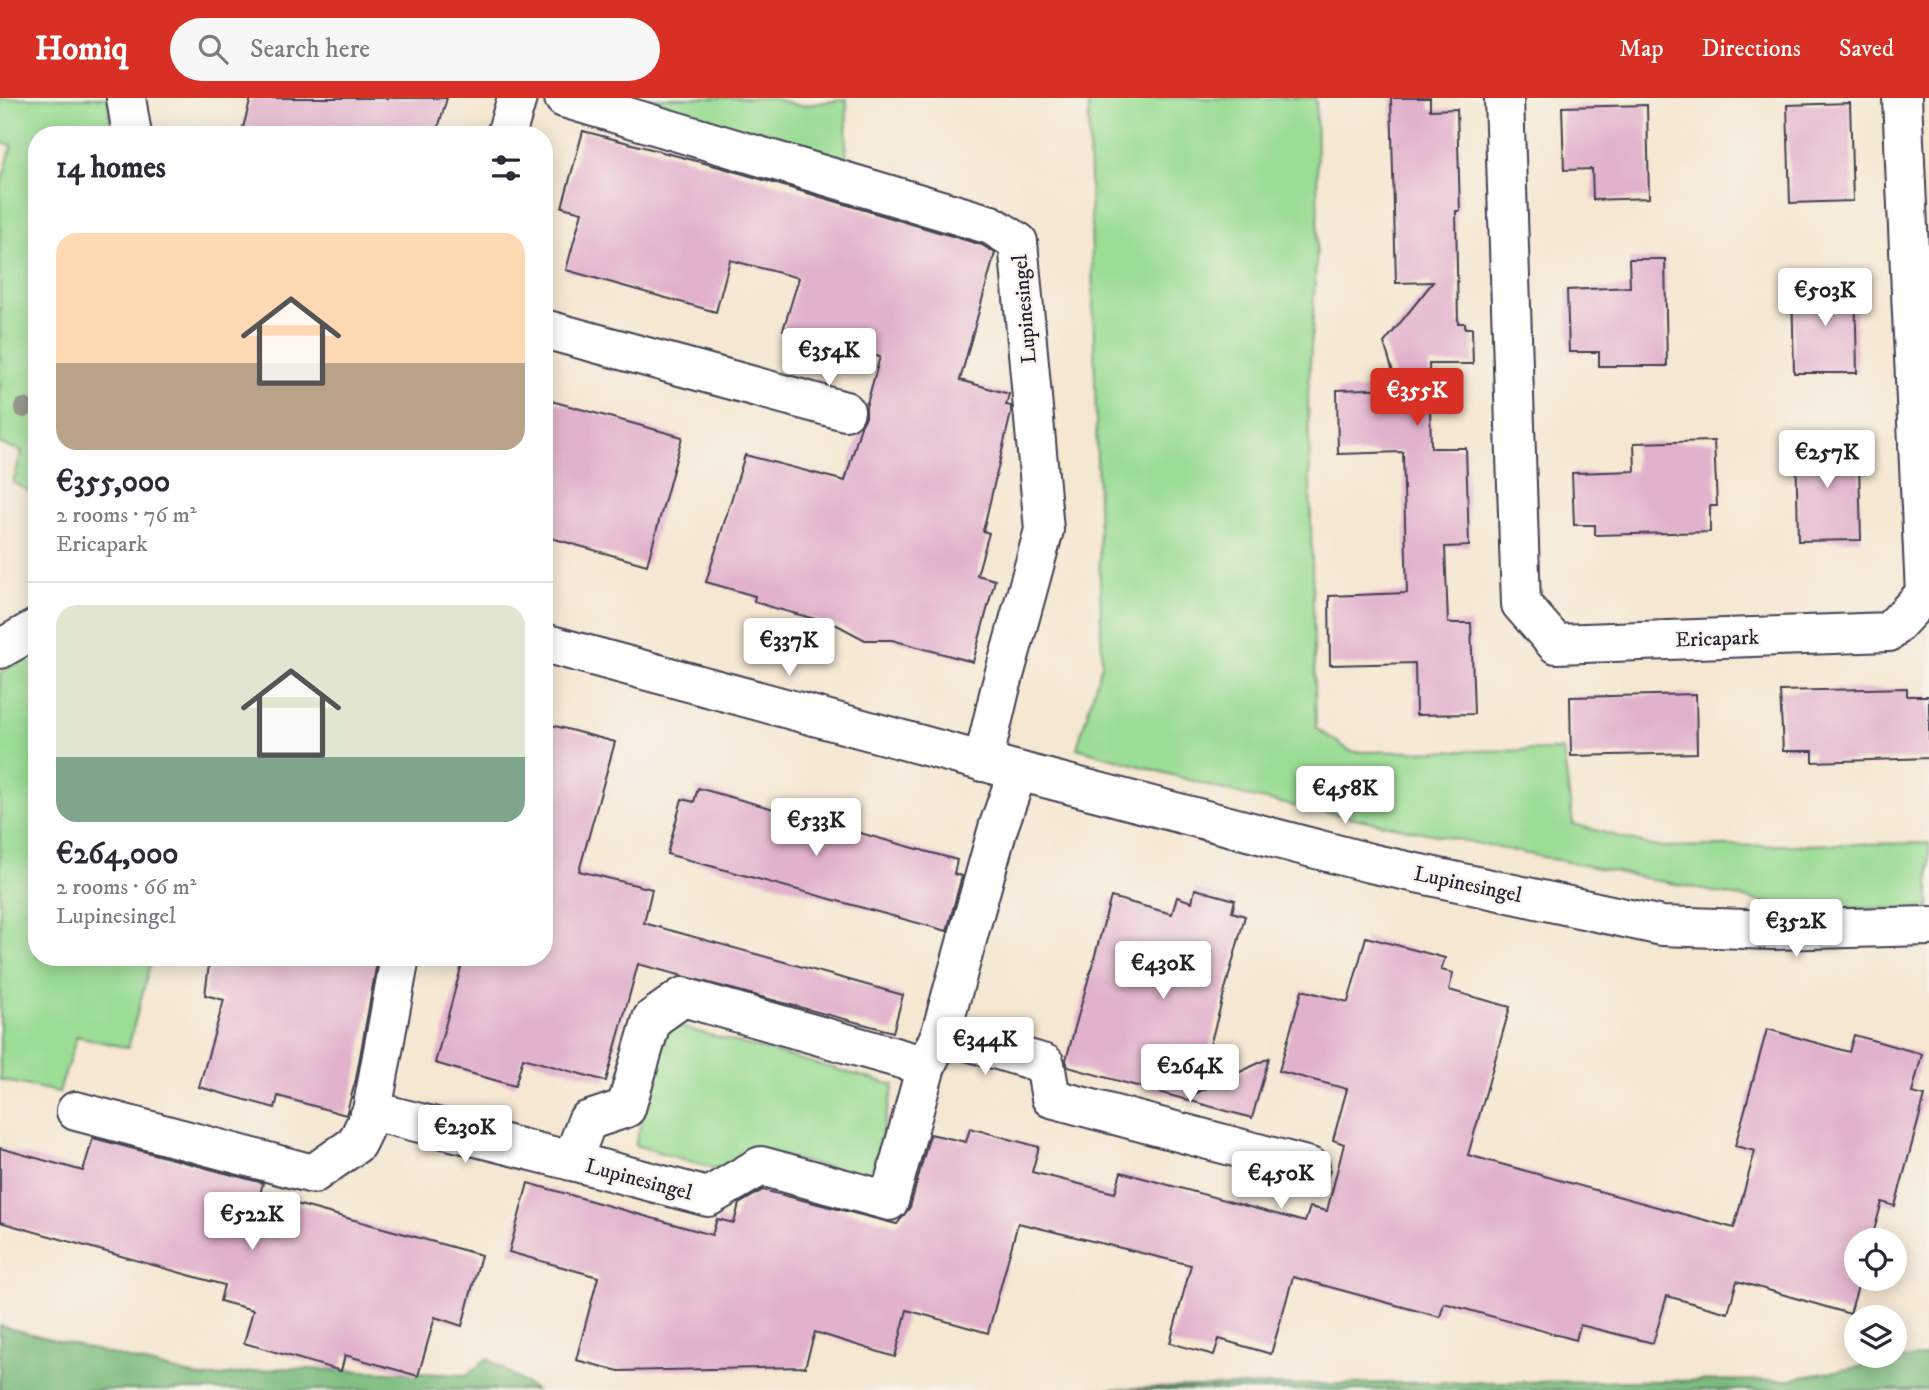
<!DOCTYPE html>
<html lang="en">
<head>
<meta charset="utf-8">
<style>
	:root { --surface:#fff; --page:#f7f7f7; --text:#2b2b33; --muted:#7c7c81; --line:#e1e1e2; --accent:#d93025 }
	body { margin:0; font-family:"IM FELL DW Pica",serif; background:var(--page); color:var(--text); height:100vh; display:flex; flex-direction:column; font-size:26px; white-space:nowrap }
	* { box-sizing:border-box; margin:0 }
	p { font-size:23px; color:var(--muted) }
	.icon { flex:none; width:38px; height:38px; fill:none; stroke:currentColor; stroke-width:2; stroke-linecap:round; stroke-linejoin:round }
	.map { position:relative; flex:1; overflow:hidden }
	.drawer { position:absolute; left:28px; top:28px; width:525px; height:840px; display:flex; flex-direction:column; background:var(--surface); border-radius:28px; box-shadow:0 4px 18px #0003 }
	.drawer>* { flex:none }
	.fabs { position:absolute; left:1844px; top:1130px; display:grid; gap:14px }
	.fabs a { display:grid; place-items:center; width:63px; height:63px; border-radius:50%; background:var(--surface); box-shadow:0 4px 18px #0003; font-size:35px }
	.price { position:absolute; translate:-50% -60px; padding:0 16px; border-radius:7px; background:#fff; color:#222; font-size:23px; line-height:46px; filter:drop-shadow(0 2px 4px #0008) }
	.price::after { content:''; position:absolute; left:50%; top:42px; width:21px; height:16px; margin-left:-10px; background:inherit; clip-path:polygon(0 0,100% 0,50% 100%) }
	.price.active { background:var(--accent); color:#fff }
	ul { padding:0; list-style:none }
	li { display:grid; align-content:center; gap:14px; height:371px; padding:0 28px }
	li+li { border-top:2px solid var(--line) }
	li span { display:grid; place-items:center; height:217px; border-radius:21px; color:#555 }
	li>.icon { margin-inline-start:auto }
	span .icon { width:126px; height:126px; fill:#fffc; stroke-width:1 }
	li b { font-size:30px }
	h2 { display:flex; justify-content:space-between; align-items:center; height:84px; padding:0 28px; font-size:30px }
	header { display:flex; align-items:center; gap:42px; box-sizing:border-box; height:98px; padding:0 35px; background:var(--accent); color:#fff }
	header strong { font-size:33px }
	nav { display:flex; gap:38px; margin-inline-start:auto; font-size:24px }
	.search { width:490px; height:63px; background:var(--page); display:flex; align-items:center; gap:18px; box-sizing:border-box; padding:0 24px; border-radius:38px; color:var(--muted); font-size:26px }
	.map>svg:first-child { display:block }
	.green { fill:#9bdd95; stroke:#5e8068; stroke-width:2 }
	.forest { fill:#7cbc7e; stroke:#4f6f5c; stroke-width:2 }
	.building { fill:#e2b2cd }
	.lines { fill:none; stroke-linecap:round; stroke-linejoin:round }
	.minor-casing { stroke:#424052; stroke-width:42 }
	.minor { stroke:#fff; stroke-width:38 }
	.tree { fill:#95998e }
	.labels { text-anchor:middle; stroke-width:5; stroke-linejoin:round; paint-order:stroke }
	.street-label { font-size:21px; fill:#22223b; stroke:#f7f3e8 }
</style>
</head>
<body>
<header>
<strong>Homiq</strong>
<div class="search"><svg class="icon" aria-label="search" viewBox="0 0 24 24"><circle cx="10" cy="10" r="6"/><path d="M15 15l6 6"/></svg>Search here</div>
<nav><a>Map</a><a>Directions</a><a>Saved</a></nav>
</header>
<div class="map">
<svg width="1929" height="1292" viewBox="0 0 1929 1292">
	<rect width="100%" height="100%" fill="#f7f3e8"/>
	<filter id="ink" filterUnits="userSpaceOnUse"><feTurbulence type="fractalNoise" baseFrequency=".0143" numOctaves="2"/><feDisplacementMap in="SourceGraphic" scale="14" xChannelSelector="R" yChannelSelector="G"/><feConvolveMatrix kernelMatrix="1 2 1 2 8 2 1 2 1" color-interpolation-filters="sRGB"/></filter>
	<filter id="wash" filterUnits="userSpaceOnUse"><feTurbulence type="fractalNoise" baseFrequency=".00686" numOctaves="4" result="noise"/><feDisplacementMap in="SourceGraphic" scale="28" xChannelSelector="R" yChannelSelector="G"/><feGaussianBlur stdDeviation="1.57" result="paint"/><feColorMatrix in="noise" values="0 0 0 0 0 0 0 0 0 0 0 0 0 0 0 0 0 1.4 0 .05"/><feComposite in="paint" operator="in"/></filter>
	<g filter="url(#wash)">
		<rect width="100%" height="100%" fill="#f5e7d2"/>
		<g class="green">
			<path d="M0 0H108L112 37H37V397L13 385 22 353 0 346V90L12 47 0 44Z"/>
			<path d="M587 0H771L800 8 847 1 846 72Z"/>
			<path d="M1088 0H1316L1318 132 1308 300 1316 630 1352 654 1563 652 1573 726 1656 749 1929 745V810L1797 811 1246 698 1077 650 1102 565Z"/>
			<path d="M37 553V859H152L128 950 77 938 59 994 0 982V575Z"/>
			<path d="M669 926 894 987 870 1081 765 1053 716 1071 635 1047Z"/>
		</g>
		<g class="forest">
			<path d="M0 1228 204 1280 283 1270 468 1277 487 1260 535 1292H0Z"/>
			<path d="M1929 1257V1292H1062L1388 1285 1784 1282Z"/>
		</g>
		<g id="blocks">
			<g class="building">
				<path d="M251 0H447L436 37H241Z"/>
				<path d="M1391 0H1430V12L1457 11 1460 113H1456L1458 225H1465V230H1472L1473 266H1429L1431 350H1466L1469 448 1445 449 1448 525H1471L1474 616 1416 617 1415 565 1330 567 1329 498 1407 495 1403 354 1338 356 1337 292 1398 290 1384 245 1433 184 1396 185Z"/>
				<path d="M1850 5 1853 103 1790 105 1787 7Z"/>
				<path d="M1647 7 1649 100 1593 102 1592 71 1564 72 1562 9Z"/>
				<path d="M583 33 723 70 982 147 995 155 960 282 1009 296 1006 307 1011 308V315L983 433 989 435 977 477 995 482 973 564 892 542H865L837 527 767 508 754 503 755 498 706 484 745 357 845 383 861 328 866 319V309L880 259 783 232 799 180 730 162 716 214 566 172 582 114 562 109Z"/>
				<path d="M1629 161H1665L1667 268H1599V254H1569L1567 192 1630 189Z"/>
				<path d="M1855 184 1857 275H1794L1792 186Z"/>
				<path d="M544 301 682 339 647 467 544 438Z"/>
				<path d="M1850 339 1851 367H1859L1861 442 1798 443 1796 340Z"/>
				<path d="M1714 343 1717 408H1710V434L1595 437V427H1574L1572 375 1635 373 1634 345Z"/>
				<path d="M1907 590V598H1929V660L1813 664V653H1783L1780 593Z"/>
				<path d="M1696 596 1697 655 1571 658 1570 599Z"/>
				<path d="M544 625 615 644 579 773 652 791 644 825 903 897 893 934 638 866 606 983 523 960 515 988 435 965 464 859H544Z"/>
				<path d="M698 690 957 762 954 776 962 778 947 833 667 756 682 701 694 704Z"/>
				<path d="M1195 791 1235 802 1232 814 1245 818 1197 995 1269 960 1252 1020 1068 969 1066 962 1111 799 1172 816 1177 799 1192 804Z"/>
				<path d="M1366 839 1445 860 1441 872 1453 875 1449 892 1510 909 1468 1057 1734 1130 1755 1053 1735 1048 1767 931 1849 954 1854 937 1922 956 1912 995 1925 998 1895 1108 1882 1104 1871 1143H1857V1181H1860L1850 1216 1737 1183 1728 1215 1667 1198 1653 1245 1580 1227 1576 1242 1444 1205 1440 1219 1293 1179 1271 1256 1219 1241 1214 1257 1170 1245 1191 1167 1018 1125 988 1235 907 1212 895 1259 815 1234 805 1269 619 1273 576 1262 598 1179 509 1154 528 1085 712 1137 717 1121 734 1125 739 1106 763 1092 897 1126 910 1109 930 1036 966 1044 970 1030 1039 1049 1032 1074 1115 1095 1121 1074 1305 1124 1310 1109 1327 1113 1344 1046 1333 1042 1347 991 1279 973 1302 892 1348 904Z"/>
				<path d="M210 859H378L356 981 346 1017 278 998 275 1010 199 989 224 902 205 897Z"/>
				<path d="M93 1040 263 1085 260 1096 481 1157 462 1228 435 1219 418 1278 345 1257 341 1273 244 1245 253 1212 220 1203 224 1187 0 1124V1050L83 1073Z"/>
			</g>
		</g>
	</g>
	<g filter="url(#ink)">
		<use href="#blocks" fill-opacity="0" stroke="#424052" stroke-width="2"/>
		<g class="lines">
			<defs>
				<g id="minor">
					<path d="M126 0 132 37"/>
					<path d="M564 0 991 127 1018 144 1044 432 1000 592 983 664"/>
					<path d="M1504 0 1521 506 1556 546 1889 534 1925 496 1902 0"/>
					<path d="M506 37 517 0"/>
					<path d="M544 231 845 313"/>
					<path d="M544 545 1018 673 1370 765 1662 828 1772 832 1929 828"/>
					<path d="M0 551 37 530"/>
					<path d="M941 935 1045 966 1051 1000 1310 1069"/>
					<path d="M926 968 683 899 652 921 626 1010 587 1023 572 1063 708 1099 761 1068 889 1103 926 968 941 935 998 730 1018 673"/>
					<path d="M76 1013 313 1076 356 1046 372 1013 400 859"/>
					<path d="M372 1013 572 1063"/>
				</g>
			</defs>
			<use href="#minor" class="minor-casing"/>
			<use href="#minor" class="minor"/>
		</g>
		<circle class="tree" cx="24" cy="310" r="10"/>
	</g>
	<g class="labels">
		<g class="street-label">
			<text transform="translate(1024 211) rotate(-95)" y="7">Lupinesingel</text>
			<text transform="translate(1717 540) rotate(-2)" y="7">Ericapark</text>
			<text transform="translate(1468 786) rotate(12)" y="7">Lupinesingel</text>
			<text transform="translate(639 1081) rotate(15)" y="7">Lupinesingel</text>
		</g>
	</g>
</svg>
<div class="fabs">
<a><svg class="icon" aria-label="locate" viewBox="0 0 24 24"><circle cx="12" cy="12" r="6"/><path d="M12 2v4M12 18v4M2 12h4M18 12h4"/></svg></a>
<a><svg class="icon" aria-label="layers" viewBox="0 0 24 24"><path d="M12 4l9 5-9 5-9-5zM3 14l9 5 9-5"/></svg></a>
</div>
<b class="price" style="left:1825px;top:230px">€503K</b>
<b class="price" style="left:829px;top:290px">€354K</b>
<b class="price active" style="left:1417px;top:330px">€355K</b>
<b class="price" style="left:1827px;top:392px">€257K</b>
<b class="price" style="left:789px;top:580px">€337K</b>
<b class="price" style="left:1345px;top:728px">€458K</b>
<b class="price" style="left:816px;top:760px">€533K</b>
<b class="price" style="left:1796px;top:861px">€352K</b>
<b class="price" style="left:1163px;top:903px">€430K</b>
<b class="price" style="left:985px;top:979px">€344K</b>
<b class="price" style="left:1190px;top:1006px">€264K</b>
<b class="price" style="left:465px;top:1067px">€230K</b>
<b class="price" style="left:1281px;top:1113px">€450K</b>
<b class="price" style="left:252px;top:1154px">€522K</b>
<section class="drawer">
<h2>14 homes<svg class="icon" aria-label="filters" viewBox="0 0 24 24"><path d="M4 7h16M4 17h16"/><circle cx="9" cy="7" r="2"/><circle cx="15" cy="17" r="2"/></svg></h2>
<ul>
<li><span style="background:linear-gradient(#ffd9b3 60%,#b9a48a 0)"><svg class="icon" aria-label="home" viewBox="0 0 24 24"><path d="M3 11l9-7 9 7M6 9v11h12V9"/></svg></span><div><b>€355,000</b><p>2 rooms · 76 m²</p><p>Ericapark</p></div></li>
<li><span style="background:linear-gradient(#dfe7d0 70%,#7fa58c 0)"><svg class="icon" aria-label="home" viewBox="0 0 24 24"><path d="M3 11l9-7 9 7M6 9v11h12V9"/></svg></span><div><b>€264,000</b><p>2 rooms · 66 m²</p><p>Lupinesingel</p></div></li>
</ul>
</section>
</div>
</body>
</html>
